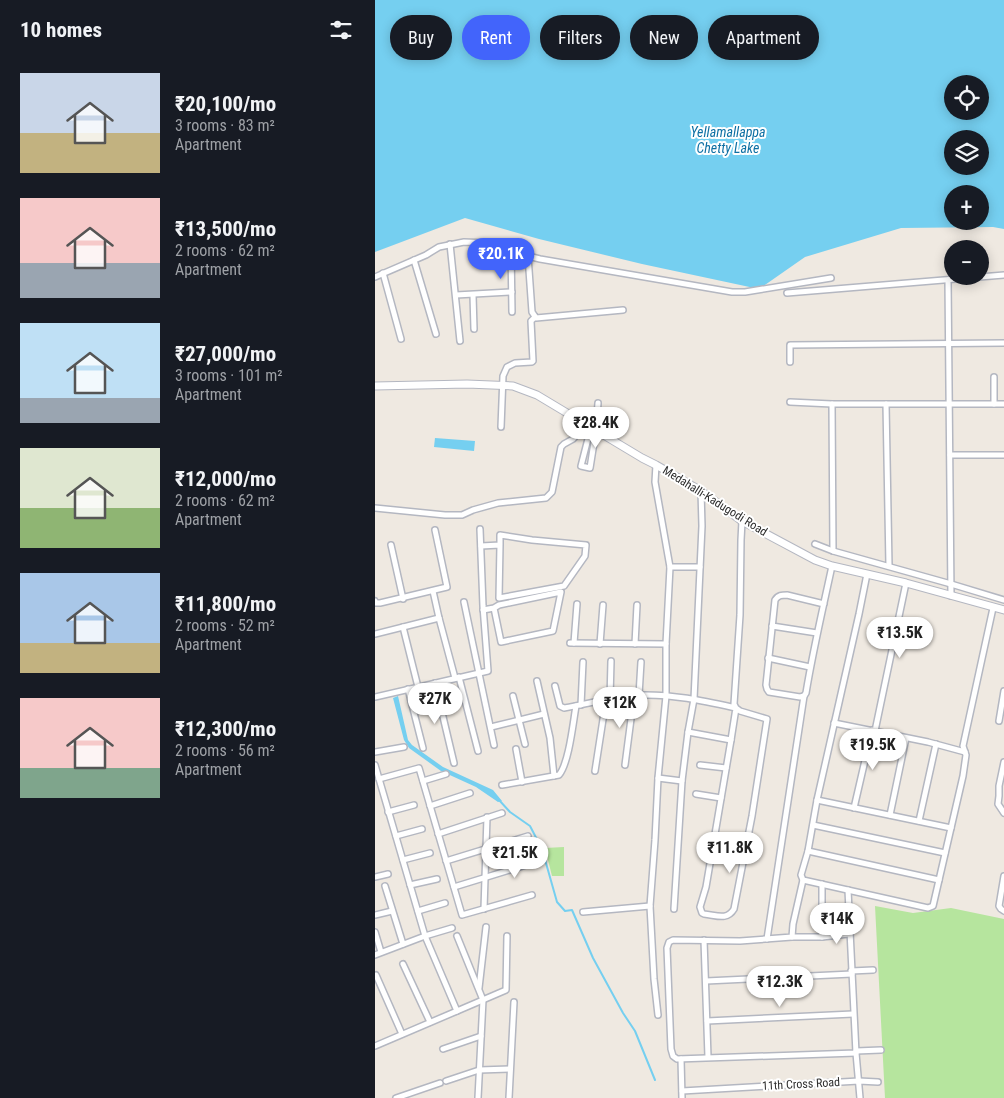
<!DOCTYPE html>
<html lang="en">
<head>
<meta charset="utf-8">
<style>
	:root { --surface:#171b24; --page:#20242c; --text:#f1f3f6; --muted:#9ea1a6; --accent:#4264fb }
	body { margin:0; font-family:"Roboto Condensed",sans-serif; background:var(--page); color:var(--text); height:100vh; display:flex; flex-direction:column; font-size:19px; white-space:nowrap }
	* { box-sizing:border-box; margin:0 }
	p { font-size:16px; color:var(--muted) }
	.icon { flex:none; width:28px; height:28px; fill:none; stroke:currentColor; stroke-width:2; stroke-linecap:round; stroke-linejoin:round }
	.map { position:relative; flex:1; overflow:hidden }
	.details { display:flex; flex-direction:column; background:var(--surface); width:375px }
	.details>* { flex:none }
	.guide { position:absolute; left:15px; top:15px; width:475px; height:45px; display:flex; gap:10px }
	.tools { position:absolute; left:569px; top:75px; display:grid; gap:10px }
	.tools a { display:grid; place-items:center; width:45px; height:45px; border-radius:50%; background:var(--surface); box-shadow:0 2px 12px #0003; font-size:25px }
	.price { position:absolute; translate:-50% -42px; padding:0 11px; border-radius:18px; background:#fff; color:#222; font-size:16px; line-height:32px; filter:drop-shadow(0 1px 2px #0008) }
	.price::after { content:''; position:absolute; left:50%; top:30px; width:15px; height:11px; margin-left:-8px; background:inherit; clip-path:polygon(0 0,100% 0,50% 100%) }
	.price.current { background:var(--accent); color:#fff }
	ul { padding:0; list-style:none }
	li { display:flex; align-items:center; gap:15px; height:125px; padding:0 20px }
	li span { display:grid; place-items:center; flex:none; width:140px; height:100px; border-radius:0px; color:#555 }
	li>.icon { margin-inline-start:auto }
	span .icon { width:60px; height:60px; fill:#fffc; stroke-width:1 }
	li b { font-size:21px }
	h2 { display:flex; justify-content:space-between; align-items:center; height:60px; padding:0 20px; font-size:21px }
	.pill { padding:0 18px; border-radius:22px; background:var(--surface); box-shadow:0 2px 12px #0003; font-size:18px; line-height:45px }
	.pill.current { background:var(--accent); color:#fff }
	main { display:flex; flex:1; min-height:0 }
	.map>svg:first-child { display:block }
	.green { fill:#b6e59e }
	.water { fill:#75cff0; fill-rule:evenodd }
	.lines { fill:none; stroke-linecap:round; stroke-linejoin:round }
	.stream { stroke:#75cff0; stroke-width:2 }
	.street-casing { stroke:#b4b7c1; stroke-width:8 }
	.secondary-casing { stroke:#b4b7c1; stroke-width:9 }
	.street { stroke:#fff; stroke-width:5 }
	.secondary { stroke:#fff; stroke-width:7 }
	.labels { text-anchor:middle; stroke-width:4; stroke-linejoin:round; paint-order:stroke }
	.street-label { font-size:12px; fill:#2e2e2e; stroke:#fff }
	.water-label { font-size:14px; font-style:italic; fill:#0d6fa3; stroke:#fff }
</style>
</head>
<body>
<main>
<section class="details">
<h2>10 homes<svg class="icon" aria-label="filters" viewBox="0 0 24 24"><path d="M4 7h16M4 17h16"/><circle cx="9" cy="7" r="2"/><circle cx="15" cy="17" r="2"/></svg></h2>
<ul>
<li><span style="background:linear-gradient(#c9d6e8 60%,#c2b280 0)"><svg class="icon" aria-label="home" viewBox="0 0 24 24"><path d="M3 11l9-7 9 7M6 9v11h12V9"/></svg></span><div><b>₹20,100/mo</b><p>3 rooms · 83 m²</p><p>Apartment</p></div></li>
<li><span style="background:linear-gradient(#f6c9c9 65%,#9aa5b1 0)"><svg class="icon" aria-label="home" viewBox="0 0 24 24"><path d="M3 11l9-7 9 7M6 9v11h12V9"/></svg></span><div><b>₹13,500/mo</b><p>2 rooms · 62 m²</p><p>Apartment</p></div></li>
<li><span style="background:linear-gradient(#bfe0f5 75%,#9aa5b1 0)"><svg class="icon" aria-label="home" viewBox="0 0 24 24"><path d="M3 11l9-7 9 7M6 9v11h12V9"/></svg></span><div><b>₹27,000/mo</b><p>3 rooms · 101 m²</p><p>Apartment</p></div></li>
<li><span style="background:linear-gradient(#dfe7d0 60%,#8fb573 0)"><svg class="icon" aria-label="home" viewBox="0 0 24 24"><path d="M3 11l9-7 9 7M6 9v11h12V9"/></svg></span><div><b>₹12,000/mo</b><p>2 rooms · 62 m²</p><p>Apartment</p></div></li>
<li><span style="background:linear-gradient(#a9c7e8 70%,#c2b280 0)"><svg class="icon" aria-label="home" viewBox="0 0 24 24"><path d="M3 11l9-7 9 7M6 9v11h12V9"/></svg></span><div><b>₹11,800/mo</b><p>2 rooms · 52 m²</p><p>Apartment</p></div></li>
<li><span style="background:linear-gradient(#f6c9c9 70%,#7fa58c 0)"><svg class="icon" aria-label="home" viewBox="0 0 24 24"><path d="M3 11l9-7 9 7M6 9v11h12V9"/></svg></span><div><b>₹12,300/mo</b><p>2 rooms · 56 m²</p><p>Apartment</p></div></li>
</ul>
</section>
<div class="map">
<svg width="629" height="1098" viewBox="0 0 629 1098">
	<rect width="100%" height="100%" fill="#efe9e1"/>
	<g class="green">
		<path d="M189 847V876H177L170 848Z"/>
		<path d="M500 906 538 913 576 908 629 919V1098H510Z"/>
	</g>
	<g class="water">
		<path d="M0 0H629V229L618 227 526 228 430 257 384 289 267 264 164 239 90 218 0 252ZM578 84H605V111H578ZM578 139H605V166H578ZM578 194H605V221H578Z"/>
		<path d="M60 438 100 441 99 451 59 447Z"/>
		<path d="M23 696 33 740 37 745 68 767 118 790 127 801 123 802 101 787 66 771 34 748 29 740 18 698Z"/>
	</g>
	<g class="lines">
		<path class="stream" d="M124 800 135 812 155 826 167 849 182 902 190 911 197 910 218 958 248 1013 260 1031 280 1080"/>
		<defs>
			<g id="street">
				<path d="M75 244 85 341"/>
				<path d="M136 249 137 312"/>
				<path d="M153 256 157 312 161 318 248 310"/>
				<path d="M39 260 61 334"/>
				<path d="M8 273 26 339"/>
				<path d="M0 277 51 255 64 247 89 242 116 243 126 245 153 256 165 259 357 292H370L456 278"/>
				<path d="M573 280 576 596"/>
				<path d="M412 293 629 275"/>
				<path d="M81 295 137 292"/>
				<path d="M98 295 99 329"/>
				<path d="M415 362V345L629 343"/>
				<path d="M619 377V404"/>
				<path d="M415 402 457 404H629"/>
				<path d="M457 404 458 551"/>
				<path d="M511 404 514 566"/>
				<path d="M126 427 128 376 132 367 140 363 157 362 158 361 156 321 160 317"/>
				<path d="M216 427 206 466 215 468 221 430 223 403"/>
				<path d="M575 455H629"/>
				<path d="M281 465 280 482 295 567 291 644V696L283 778 280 840 275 906 279 979 283 1015"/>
				<path d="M0 508 70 515H87L98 510 123 503 171 498 177 492 186 447 189 444 198 439 211 425"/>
				<path d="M440 544 458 551 576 584 629 600"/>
				<path d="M16 545 28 599"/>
				<path d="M106 546 125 545V535L157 540 211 545 210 556 189 586 124 598 125 545"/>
				<path d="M295 567H325"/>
				<path d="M492 574 484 614 442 800 433 851 426 875 428 880 553 908 558 906 588 776 591 755 588 746 618 608"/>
				<path d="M58 591 64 618 80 678"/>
				<path d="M0 601 1 603H5L72 587 60 530"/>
				<path d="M89 602 119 745"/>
				<path d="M449 604 412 595C407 595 403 595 400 600L391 685 392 689 394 692 425 697 429 696 431 693C438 650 448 608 457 566"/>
				<path d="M108 610 119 608 126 642 178 631 186 592 124 605 119 608"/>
				<path d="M397 626 442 633"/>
				<path d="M28 627 43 687"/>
				<path d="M0 634 64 618"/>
				<path d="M195 643 291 644"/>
				<path d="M199 643 202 604"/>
				<path d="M225 644 228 605"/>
				<path d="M260 644 262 605"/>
				<path d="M393 658 435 667"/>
				<path d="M84 677 103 751"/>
				<path d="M162 681 175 738 179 776"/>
				<path d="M60 683 79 763"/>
				<path d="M180 686 185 706 189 708C214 704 240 696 265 695 298 694 329 701 361 708L365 711 392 719 377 816 359 909C352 921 341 915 329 914L327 913 325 907 331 887 356 740 361 708 359 704 365 615 366 540 367 521"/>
				<path d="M33 689 48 748"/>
				<path d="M264 695 266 662"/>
				<path d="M138 696 150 744"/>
				<path d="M0 697 113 671 108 606 105 529"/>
				<path d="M235 699 236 661"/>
				<path d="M206 705 208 662"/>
				<path d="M624 721 629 691"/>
				<path d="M459 723 553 742 590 752"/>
				<path d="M116 727 169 714"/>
				<path d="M500 731 531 583"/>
				<path d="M313 732 356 740"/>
				<path d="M141 749 147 782"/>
				<path d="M0 752 29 747"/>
				<path d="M629 762 624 786V796L623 804 629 813"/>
				<path d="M0 765 50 936 82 1011 131 990 132 936"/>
				<path d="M250 765 259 696"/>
				<path d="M325 765 351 768"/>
				<path d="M220 771 231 700"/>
				<path d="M283 778 307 781"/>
				<path d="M4 779 44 768 87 915 157 895"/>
				<path d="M48 781 71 774"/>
				<path d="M127 785 184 775C194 763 198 723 201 706"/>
				<path d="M321 794 346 798"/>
				<path d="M442 800 576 828"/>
				<path d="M55 806 95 793"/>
				<path d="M479 808 497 730"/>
				<path d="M13 812 39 805"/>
				<path d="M515 815 531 738"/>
				<path d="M544 821 561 744"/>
				<path d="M438 825 570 853"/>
				<path d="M63 834 127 813"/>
				<path d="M21 836 47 829"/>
				<path d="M433 851 564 880"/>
				<path d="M28 860 55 853"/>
				<path d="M71 861 153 836"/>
				<path d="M629 876 624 906 626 909 629 911"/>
				<path d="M0 877 13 874"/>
				<path d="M428 880 418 924 417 937 365 941 298 940 294 942 292 948 296 1049 298 1056 302 1059 481 1053 473 890"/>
				<path d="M35 885 62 879"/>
				<path d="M10 886 28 944"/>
				<path d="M79 887 164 861"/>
				<path d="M109 909 112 817"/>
				<path d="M299 909 307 781 313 732 319 699 327 526 326 491"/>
				<path d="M43 911 70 903"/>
				<path d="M208 912 275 906"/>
				<path d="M0 915 17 911"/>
				<path d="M0 932 6 952"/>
				<path d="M82 936 108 1000 103 1098"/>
				<path d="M417 937H447V884"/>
				<path d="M447 937 474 934"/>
				<path d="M392 939 429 696"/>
				<path d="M329 940 333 1057"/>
				<path d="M0 955 50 936 77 928"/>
				<path d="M28 964 55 1022"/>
				<path d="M476 971 498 970"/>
				<path d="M1 975 27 1034"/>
				<path d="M331 981 477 974"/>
				<path d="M104 988 111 927"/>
				<path d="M332 1021 478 1014"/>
				<path d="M0 1046 82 1011"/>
				<path d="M68 1049 106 1036"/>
				<path d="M481 1051 506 1050"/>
				<path d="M481 1053 485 1098"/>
				<path d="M306 1059 307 1098"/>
				<path d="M71 1081 104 1070 135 1069"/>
				<path d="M307 1091 484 1081 503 1082"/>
				<path d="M21 1098 65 1083"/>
				<path d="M134 1098 139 1002"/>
			</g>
			<path id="secondary" d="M0 386 92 384 138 386 162 395 267 458 281 465 326 491 367 521 440 560 457 566 531 583 629 610"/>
		</defs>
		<use href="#street" class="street-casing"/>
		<use href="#secondary" class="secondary-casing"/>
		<use href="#street" class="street"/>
		<use href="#secondary" class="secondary"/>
	</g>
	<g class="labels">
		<g class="street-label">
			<text transform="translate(340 501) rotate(32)" y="4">Medahalli-Kadugodi Road</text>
			<text transform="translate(426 1084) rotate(-3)" y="4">11th Cross Road</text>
		</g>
		<g class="water-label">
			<text x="353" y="137">Yellamallappa<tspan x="353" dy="16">Chetty Lake</tspan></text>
		</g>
	</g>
</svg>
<div class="tools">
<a><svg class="icon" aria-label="locate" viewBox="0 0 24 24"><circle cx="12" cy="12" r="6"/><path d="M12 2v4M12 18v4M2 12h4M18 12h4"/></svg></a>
<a><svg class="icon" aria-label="layers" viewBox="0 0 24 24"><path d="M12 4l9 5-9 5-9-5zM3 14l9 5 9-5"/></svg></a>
<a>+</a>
<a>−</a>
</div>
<b class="price current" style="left:126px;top:280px">₹20.1K</b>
<b class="price" style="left:221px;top:449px">₹28.4K</b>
<b class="price" style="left:525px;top:659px">₹13.5K</b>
<b class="price" style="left:60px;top:725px">₹27K</b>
<b class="price" style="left:245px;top:729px">₹12K</b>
<b class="price" style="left:498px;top:771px">₹19.5K</b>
<b class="price" style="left:355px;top:874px">₹11.8K</b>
<b class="price" style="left:140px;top:879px">₹21.5K</b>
<b class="price" style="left:462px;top:945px">₹14K</b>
<b class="price" style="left:405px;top:1008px">₹12.3K</b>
<div class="guide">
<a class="pill">Buy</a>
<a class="pill current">Rent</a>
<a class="pill">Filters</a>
<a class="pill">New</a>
<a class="pill">Apartment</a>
</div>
</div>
</main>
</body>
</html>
